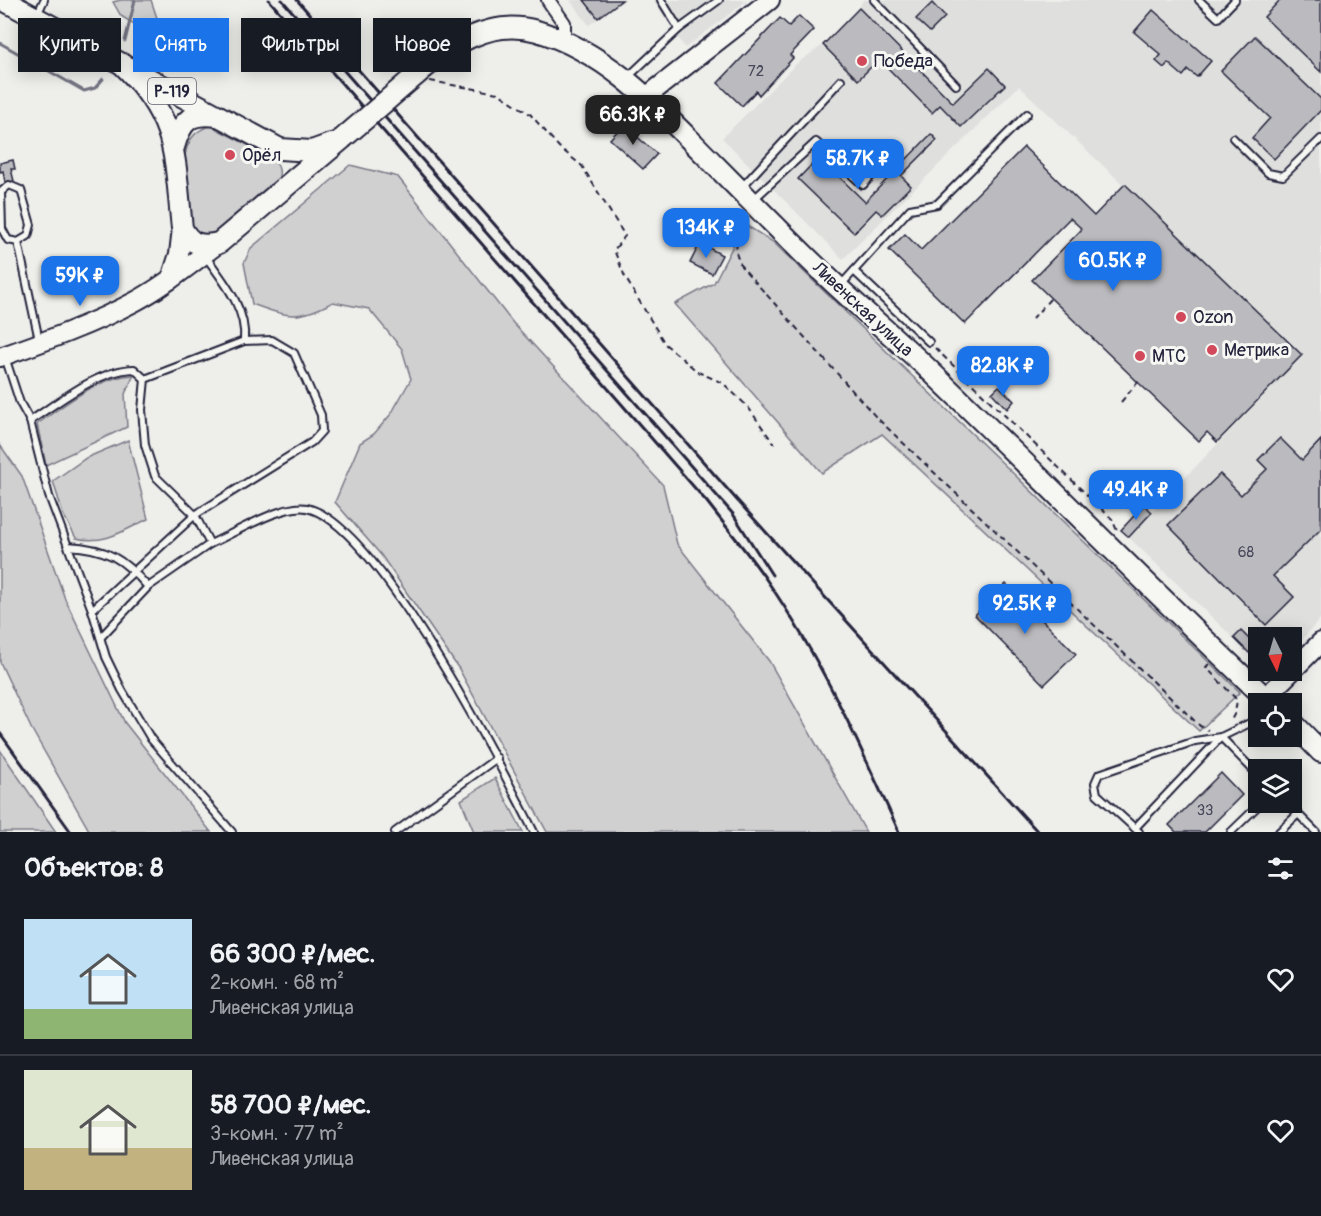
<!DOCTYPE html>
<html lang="ru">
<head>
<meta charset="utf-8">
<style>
	:root { --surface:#171b24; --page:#20242c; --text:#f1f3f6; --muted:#9ea1a6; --line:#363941; --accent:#1a73e8 }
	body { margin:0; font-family:Pangolin,sans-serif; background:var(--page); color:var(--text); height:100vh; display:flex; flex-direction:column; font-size:22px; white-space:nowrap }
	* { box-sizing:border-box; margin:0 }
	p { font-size:20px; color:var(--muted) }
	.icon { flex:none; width:33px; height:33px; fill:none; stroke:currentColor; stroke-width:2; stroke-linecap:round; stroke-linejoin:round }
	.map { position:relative; height:832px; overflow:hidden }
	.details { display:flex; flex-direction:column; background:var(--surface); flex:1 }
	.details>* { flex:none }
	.guide { position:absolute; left:18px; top:18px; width:600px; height:54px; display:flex; gap:12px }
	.needle { width:39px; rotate:175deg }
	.controls { position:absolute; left:1248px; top:627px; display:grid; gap:12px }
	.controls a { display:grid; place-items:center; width:54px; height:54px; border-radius:0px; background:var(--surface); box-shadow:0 3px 15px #0003; font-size:30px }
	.price { position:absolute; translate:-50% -51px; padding:0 14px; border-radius:12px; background:var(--accent); color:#fff; font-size:20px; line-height:39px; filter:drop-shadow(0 2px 3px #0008) }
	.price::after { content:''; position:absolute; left:50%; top:36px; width:18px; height:14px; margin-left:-9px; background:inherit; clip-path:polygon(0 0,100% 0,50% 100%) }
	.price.on { background:#222; color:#fff }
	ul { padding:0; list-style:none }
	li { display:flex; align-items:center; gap:18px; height:150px; padding:0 24px }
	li+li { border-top:2px solid var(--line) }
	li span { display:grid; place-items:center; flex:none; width:168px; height:120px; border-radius:0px; color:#555 }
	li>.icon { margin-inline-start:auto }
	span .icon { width:72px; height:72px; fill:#fffc; stroke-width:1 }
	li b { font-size:26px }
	h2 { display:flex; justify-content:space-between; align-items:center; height:72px; padding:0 24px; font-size:26px }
	.tag { padding:0 21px; border-radius:0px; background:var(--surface); box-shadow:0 3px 15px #0003; font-size:21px; line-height:54px }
	.tag.on { background:var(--accent); color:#fff }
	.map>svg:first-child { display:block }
	.built { fill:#dfdfde }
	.green { fill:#d0d0d1; stroke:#797986; stroke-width:1.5 }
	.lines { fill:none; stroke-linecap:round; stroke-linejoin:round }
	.stream { stroke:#727281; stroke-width:3 }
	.building { fill:#bbbbbf; stroke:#22223b; stroke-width:1.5 }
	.lane-casing { stroke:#22223b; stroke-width:10 }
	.street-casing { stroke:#22223b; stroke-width:16 }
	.secondary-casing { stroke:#22223b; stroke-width:22 }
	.primary-casing { stroke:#22223b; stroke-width:24 }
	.path { stroke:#22223b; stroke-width:2; stroke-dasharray:6 4.5; stroke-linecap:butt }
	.lane { stroke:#f6f6f2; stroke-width:6 }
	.street { stroke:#f6f6f2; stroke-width:12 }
	.secondary { stroke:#f6f6f2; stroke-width:18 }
	.primary { stroke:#f6f6f2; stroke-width:20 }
	.rail { stroke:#22223b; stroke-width:3 }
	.primary-bridge-casing { stroke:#22223b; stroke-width:24; stroke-linecap:butt }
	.primary-bridge { stroke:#f6f6f2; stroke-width:20 }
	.poi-dot { fill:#d1495b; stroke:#f6f6f2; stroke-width:2 }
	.labels { text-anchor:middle; stroke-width:6; stroke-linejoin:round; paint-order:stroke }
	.number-label { font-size:15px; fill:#48485c }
	.shield { fill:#f6f6f2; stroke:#626272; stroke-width:1.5 }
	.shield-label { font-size:16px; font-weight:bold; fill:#22223b }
	.poi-label { font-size:18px; fill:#22223b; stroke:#f6f6f2; text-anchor:start }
	.street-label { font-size:18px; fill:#22223b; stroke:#f6f6f2 }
</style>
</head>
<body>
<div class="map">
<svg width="1321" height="832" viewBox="0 0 1321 832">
	<rect width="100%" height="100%" fill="#eeeeeb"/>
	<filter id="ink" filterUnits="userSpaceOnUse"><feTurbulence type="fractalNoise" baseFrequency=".0167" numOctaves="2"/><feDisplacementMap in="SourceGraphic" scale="12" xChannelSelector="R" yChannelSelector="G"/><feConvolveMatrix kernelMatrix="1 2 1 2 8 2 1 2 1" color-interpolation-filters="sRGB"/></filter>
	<g filter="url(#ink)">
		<g class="built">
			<path d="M570 0H625L589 25Z"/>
			<path d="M653 0H748L685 48Z"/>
			<path d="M863 0H1321V618L1292 651V638H1258V648L1256 646 1249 653 1121 530 1152 512 1301 357 1292 345 1019 86 843 259 722 138 796 64 823 45 858 80 895 43 859 8Z"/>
		</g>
		<g class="green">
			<path d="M121 0H151L157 18 145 31 121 16 113 2Z"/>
			<path d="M211 126 269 156C281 165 282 174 275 187L214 236 198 235 191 228C187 198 169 135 211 126Z"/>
			<path d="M350 165 398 177 513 323 663 485 677 544 769 661 866 832H547L459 669 381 555 335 502 360 443 374 434 391 414 411 379 402 349 369 309 333 302C298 321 288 317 252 304L244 263 251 248Z"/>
			<path d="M744 224 773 242 1240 692 1199 731 882 434 822 473 675 304 714 283Z"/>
			<path d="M134 375 125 394 127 427 46 465 37 424C65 405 99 376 134 375Z"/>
			<path d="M128 440 148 519C123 531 104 545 76 538L63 514 53 481 86 458Z"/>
			<path d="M0 445 22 476 65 599 125 723 211 832H90L31 728 0 662Z"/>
			<path d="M0 750 56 832H0Z"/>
			<path d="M495 778 523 832H474L461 800Z"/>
		</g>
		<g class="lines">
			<g class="stream">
				<path d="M125 41 135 0"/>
				<path d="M0 43 84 91 95 88 103 79"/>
			</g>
		</g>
		<g class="building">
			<path d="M584 0H622L598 18Z"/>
			<path d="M1280 0H1321V72L1264 17Z"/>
			<path d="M932 3 945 17 930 32 916 19Z"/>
			<path d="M859 8 953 103 989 68 1005 85 961 127 940 105 932 113 879 59 858 80 823 45Z"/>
			<path d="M1153 10 1211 61 1197 77 1188 70 1183 76 1168 63 1164 68 1156 61 1161 55 1134 32Z"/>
			<path d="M799 16 814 30 790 55 793 58 759 95 756 91 742 106 718 83 780 18 789 26Z"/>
			<path d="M1255 36 1321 99V110L1274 159 1252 138 1270 118 1221 71Z"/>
			<path d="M626 122 636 132 634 134 657 154 643 169 610 139Z"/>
			<path d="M931 134 937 140 901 176 911 186 882 215 876 210 854 233 798 179 819 157 865 202Z"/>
			<path d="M1024 147 1094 216 1125 184 1302 355 1217 442 1207 432 1199 441 1032 280 1082 229 1070 218 965 324 889 250 905 234 921 250Z"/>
			<path d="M13 160 15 169H11L14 181 5 182 3 171 0 172V163Z"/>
			<path d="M700 243 722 255 712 274 690 263Z"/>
			<path d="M999 386 1014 401 1007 409 992 393Z"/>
			<path d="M1280 438 1302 460 1321 440V529L1273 576 1294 597 1266 625 1168 525 1220 474 1241 495 1267 469 1258 460Z"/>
			<path d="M1144 505 1152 512 1129 537 1121 530Z"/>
			<path d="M1006 584 1076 654 1044 685 975 615Z"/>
			<path d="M1241 631 1256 646 1249 653 1234 638Z"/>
			<path d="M1221 773 1242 795 1205 832H1176L1169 825Z"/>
		</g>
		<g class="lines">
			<defs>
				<g id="lane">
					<path d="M874 0 956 85"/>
					<path d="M1199 0 1218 18 1235 0"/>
					<path d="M37 15 44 0"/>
					<path d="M679 29 719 0"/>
					<path d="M628 77 679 29 661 0"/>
					<path d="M1233 138 1268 173 1283 176 1321 139"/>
					<path d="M9 185 21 190 31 225 28 236 18 242 8 240 2 229 1 192Z"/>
					<path d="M742 187 841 80"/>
					<path d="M754 199 816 142 863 185 877 170"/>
					<path d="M18 242 39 340"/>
					<path d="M206 257C224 282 247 309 244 341"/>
					<path d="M854 271 929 342"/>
					<path d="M841 285 910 209 937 204 1027 114"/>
					<path d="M5 357 20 403 30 421 49 496 92 610 106 657 122 690 151 739 232 832"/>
					<path d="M30 421C59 402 98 370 134 369L145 379"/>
					<path d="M68 546C106 548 123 558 148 587"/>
					<path d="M92 610 195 515 312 442 322 431 321 415 294 353 272 340 244 341 145 379 142 410 145 445 155 476 195 515 210 544C233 534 283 503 307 508 377 524 500 765 534 832"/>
					<path d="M101 637 148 587 210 544"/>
					<path d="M1221 737 1258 775"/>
					<path d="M1286 802 1316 832"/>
					<path d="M1135 828 1221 737"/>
					<path d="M395 832 497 758"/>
					<path d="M1139 832 1097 794 1095 783 1099 774 1195 741 1221 737 1258 719"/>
					<path d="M1231 832 1262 802"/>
					<path d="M1279 832 1298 814"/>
				</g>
				<path id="street" d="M548 0 564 23V40"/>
				<g id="secondary">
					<path d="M646 97 770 0"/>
					<path d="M171 279 179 254 182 228"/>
					<path d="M0 357C46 341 93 324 136 301 166 285 192 263 219 243"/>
					<path d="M1266 697 1321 642"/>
				</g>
				<g id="primary">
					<path d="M3 0 280 149 312 151 331 144"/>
					<path d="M124 66C179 121 174 156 182 228 190 245 202 247 219 243L342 139"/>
					<path d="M415 76C449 46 489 17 537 31 610 53 661 111 713 163 755 205 796 248 839 288 867 314 896 339 924 365 1041 477 1154 593 1272 704"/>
					<path d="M174 147C182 119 190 113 218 116"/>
					<path d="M1292 722 1321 752"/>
				</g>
			</defs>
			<use href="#lane" class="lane-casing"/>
			<use href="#street" class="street-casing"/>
			<use href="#secondary" class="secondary-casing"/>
			<use href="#primary" class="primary-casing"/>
			<g class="path">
				<path d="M430 81 498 93 530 114 559 147 582 166 625 236 614 250 625 277 665 344 698 372 723 383 748 407 774 444"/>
				<path d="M742 212 739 216 736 253 741 266 876 417 1200 726 1208 730"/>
				<path d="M1032 319 1051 298"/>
				<path d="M935 348 1112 519 1118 533"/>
				<path d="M1121 402 1138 382"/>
				<path d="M1209 664 1206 667 1237 700 1235 713 1230 722"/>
			</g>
			<use href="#lane" class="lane"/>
			<use href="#street" class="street"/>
			<use href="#secondary" class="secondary"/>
			<use href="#primary" class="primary"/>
			<g class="rail">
				<path d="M269 0 707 502C727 528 749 554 768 582 822 660 860 746 899 832"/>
				<path d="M282 0 733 514 772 575"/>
				<path d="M297 0 736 499 1038 832"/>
				<path d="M0 733 71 832"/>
			</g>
			<defs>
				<path id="primary-bridge" d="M342 139 415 76"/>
			</defs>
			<use href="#primary-bridge" class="primary-bridge-casing"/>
			<use href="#primary-bridge" class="primary-bridge"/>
		</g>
	</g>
	<g class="poi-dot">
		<circle cx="862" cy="61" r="6"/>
		<circle cx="230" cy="155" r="6"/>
		<circle cx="1181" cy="317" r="6"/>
		<circle cx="1212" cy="350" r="6"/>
		<circle cx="1140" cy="356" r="6"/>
	</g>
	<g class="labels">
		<g class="number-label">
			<text x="756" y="76">72</text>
			<text x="1246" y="557">68</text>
			<text x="1205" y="815">33</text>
		</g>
		<rect class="shield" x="148" y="78" width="48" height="26" rx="4.5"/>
		<g class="shield-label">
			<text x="172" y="97">Р-119</text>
		</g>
		<g class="poi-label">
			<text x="874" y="67">Победа</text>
			<text x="242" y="161">Орёл</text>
			<text x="1193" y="323">Ozon</text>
			<text x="1224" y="356">Метрика</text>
			<text x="1152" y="362">МТС</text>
		</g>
		<g class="street-label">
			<text transform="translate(863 309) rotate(43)" y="6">Ливенская улица</text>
		</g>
	</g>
</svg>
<div class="controls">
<a><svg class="needle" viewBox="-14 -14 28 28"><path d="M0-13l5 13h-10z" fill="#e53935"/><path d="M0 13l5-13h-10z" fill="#9ea1a6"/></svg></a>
<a><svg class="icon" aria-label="locate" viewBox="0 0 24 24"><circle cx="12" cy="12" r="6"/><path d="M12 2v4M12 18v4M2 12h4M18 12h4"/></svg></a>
<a><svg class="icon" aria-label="layers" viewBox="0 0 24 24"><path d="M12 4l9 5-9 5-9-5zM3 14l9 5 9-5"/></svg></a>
</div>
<b class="price on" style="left:633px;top:146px">66.3K ₽</b>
<b class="price" style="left:858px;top:190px">58.7K ₽</b>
<b class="price" style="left:706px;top:259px">134K ₽</b>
<b class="price" style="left:1113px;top:292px">60.5K ₽</b>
<b class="price" style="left:80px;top:307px">59K ₽</b>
<b class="price" style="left:1003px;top:397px">82.8K ₽</b>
<b class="price" style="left:1136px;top:521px">49.4K ₽</b>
<b class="price" style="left:1025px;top:635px">92.5K ₽</b>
<div class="guide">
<a class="tag">Купить</a>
<a class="tag on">Снять</a>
<a class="tag">Фильтры</a>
<a class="tag">Новое</a>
</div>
</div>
<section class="details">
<h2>Объектов: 8<svg class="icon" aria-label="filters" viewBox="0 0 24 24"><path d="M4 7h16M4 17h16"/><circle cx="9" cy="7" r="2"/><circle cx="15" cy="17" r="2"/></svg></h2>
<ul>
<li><span style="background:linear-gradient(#bfe0f5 75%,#8fb573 0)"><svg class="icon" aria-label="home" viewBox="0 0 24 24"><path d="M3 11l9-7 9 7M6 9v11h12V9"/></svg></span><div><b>66 300 ₽/мес.</b><p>2-комн. · 68 m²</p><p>Ливенская улица</p></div><svg class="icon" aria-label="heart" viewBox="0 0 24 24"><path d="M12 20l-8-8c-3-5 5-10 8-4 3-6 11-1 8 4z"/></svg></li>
<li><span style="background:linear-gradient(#dfe7d0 65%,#c2b280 0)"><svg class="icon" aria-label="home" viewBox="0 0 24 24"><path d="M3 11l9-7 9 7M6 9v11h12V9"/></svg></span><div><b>58 700 ₽/мес.</b><p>3-комн. · 77 m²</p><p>Ливенская улица</p></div><svg class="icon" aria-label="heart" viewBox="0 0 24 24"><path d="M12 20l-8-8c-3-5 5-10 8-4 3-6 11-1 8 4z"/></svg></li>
</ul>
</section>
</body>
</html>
